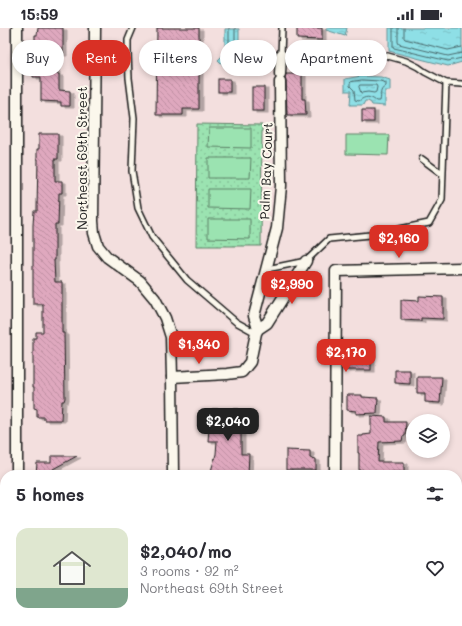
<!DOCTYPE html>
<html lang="en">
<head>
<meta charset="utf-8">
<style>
	:root { --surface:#fff; --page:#f2f2f3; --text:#2b2b33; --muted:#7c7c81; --accent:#d93025 }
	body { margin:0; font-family:Mali,sans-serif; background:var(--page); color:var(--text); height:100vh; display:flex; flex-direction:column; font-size:15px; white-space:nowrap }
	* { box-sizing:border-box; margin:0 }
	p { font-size:13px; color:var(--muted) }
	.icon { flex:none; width:22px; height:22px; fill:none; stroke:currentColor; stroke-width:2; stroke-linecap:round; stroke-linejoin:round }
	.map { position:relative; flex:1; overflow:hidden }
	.side { position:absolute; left:0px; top:442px; width:462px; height:156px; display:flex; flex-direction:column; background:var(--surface); border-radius:16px 16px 0 0; box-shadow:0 2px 6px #0003 }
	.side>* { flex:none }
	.banner { position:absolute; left:12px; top:12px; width:438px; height:36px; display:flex; gap:8px }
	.controls { position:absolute; left:406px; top:386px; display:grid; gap:8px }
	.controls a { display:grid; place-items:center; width:44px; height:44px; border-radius:50%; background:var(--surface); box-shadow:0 2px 6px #0003; font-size:20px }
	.price { position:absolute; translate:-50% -34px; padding:0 9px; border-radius:8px; background:var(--accent); color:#fff; font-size:13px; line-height:26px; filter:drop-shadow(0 1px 2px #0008) }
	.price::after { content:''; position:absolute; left:50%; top:24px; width:12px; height:9px; margin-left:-6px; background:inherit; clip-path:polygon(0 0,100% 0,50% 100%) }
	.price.selected { background:#222; color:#fff }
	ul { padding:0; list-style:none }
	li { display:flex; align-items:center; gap:12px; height:100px; padding:0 16px }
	li span { display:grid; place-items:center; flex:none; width:112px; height:80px; border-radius:12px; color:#555 }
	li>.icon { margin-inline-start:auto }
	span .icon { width:48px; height:48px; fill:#fffc; stroke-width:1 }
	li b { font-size:17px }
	h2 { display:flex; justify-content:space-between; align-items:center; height:48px; padding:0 16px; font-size:17px }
	.chip { padding:0 14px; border-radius:18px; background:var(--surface); box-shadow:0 2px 6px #0003; font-size:14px; line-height:36px }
	.chip.selected { background:var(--accent); color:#fff }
	.status { display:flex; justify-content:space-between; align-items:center; height:28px; padding:0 20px; background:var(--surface); direction:ltr }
	.status svg { height:11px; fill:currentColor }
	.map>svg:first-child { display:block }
	.park { fill:url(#park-dots); stroke:#5c8066 }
	.pitch { fill:#9be3b1; stroke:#5c8066 }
	.water { fill:url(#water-ripples); stroke:#609195 }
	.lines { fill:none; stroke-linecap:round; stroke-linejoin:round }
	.shore { stroke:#4a6a6d; stroke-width:1 }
	.building { fill:url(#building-back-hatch); stroke:#1c1c1c; filter:url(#shadow) }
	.service-casing { stroke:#1c1c1c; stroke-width:8 }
	.minor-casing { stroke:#1c1c1c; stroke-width:13 }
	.service { stroke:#fbf7ec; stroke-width:5 }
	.minor { stroke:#fbf7ec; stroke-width:10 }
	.labels { text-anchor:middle; stroke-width:4; stroke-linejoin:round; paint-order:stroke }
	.street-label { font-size:13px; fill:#1c1c1c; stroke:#fbf7ec }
</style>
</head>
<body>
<div class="status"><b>15:59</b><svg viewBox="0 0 49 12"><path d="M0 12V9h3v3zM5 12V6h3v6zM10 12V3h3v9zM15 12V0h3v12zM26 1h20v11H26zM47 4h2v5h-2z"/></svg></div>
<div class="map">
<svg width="462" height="598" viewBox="0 0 462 598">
	<defs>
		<pattern id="park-dots" width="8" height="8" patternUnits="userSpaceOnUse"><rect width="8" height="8" fill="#9be3b1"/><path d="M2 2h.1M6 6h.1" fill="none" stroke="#85c298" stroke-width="1.8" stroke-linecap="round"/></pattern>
		<pattern id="water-ripples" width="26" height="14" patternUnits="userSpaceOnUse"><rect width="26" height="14" fill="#8edfe6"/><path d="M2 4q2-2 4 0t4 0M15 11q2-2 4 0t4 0" fill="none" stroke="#7abfc5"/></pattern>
		<pattern id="building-back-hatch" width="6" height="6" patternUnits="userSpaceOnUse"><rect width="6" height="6" fill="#dfa8be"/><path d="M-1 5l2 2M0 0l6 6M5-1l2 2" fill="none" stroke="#bf90a3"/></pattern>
		<filter id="shadow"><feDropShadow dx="4" dy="2" stdDeviation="0" flood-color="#0004"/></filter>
	</defs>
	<rect width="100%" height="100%" fill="#f3dfde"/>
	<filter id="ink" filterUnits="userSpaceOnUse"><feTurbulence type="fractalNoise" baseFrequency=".025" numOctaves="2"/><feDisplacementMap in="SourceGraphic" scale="8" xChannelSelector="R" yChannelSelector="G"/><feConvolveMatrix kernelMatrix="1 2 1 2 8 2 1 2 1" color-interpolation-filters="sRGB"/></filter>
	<g filter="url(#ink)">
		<path class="park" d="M197 96 262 97 261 218H196Z"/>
		<g class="pitch">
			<path d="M209 100H251V120L208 119Z"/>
			<path d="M346 107H389L388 127 346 126Z"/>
			<path d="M208 130H251L250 150H208Z"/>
			<path d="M208 161H251L250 181 208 180Z"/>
			<path d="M208 191H250V211L208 210Z"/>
		</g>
		<g class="water">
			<path d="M326 0H347L345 8 326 2Z"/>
			<path d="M389 0H462V34L448 38 389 23Z"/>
			<path d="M225 1H239V31L228 42 218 32 225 25Z"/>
			<path d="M361 48 381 49 390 52V63H385V78L372 77 371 75 368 73H365L363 77H350L351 63H345V51Z"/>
		</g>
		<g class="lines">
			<g class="shore">
				<path d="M229 0V25L224 32 228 35 235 29V0"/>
				<path d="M393 0V18L394 20 448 33 462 30"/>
				<path d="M398 0V14L399 16 448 28 462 25"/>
				<path d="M404 0V10L405 11 448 22 462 19"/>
				<path d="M362 52 380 53 386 55V58C378 63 382 66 380 73H376C370 68 365 68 359 73L355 72 354 62 350 58V55L351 54Z"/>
				<path d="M360 57H376L377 59 376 64 374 65 368 64 361 65 359 59Z"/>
			</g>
		</g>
		<g class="building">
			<path d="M38 0H63V26H56V46H59V62L70 63V78H61V74L41 73V49H33V40H35V7H37Z"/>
			<path d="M157 0H199V81H183V87H156Z"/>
			<path d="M297 0H322V12L297 11Z"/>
			<path d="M286 46H302V71H305L306 87H287L286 54 285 50Z"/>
			<rect x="218" y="51" width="12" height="13"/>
			<rect x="252" y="59" width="12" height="24"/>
			<rect x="362" y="82" width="12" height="12"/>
			<path d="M39 106H58V131H55V153H62V165H59L58 196H55V232H54L55 254H62V305H64L65 370 64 373H62L61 392H44V389H37V381L34 380V359H33V310H36V304H43V276H33V197L34 183H37V180L38 131H37V121H39Z"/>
			<path d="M419 268 443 269V291L421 290V293L401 292V272L419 273Z"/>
			<rect x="345" y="326" width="26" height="16"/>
			<path d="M395 342H410V356L395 355Z"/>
			<path d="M417 349H442L440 375 425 374V365H417Z"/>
			<path d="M347 367H362V369L378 370 377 385 356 386V383L347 382Z"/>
			<path d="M212 381H239L238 401H241V426H249L248 446 219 445V443H211L216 426 217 413H208L210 388H212Z"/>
			<path d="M371 388 386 389V394H406L405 408H403L402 413 379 414 378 434H404V444H384V447H365V444H363V442H359V425H358V408H363V407L371 406Z"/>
			<path d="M286 422 310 423V430L316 431V442H286Z"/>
			<path d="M51 428H77L53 441V447H36L37 435H51Z"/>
		</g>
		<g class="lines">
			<defs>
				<g id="service">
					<path d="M133 0 128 12V25L129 50 134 90 132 143 138 180 152 209 187 252 236 294 256 305"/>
					<path d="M446 55 462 56"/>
					<path d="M422 131 442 146"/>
					<path d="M267 241 306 233 329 211 370 207 429 195 442 172 446 55 425 44 418 39 406 33 373 24 281 27 282 0"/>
				</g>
				<g id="minor">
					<path d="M95 0 93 193 94 205 98 218 107 229 140 253 155 271 165 290 171 309 172 349 173 447"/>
					<path d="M280 46 281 27"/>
					<path d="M258 301 254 288 277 200 281 158 280 54"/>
					<path d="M172 349 227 346 242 344 250 334 256 305 258 301 267 295 306 233"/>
					<path d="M17 447V0"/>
					<path d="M335 447 336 243 462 240"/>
					<path d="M173 593V598"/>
					<path d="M17 598V593"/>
					<path d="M335 598V593"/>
				</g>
			</defs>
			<use href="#service" class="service-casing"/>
			<use href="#minor" class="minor-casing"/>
			<use href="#service" class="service"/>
			<use href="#minor" class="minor"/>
		</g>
	</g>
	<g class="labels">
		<g class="street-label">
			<text transform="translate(82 130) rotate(-90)" y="5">Northeast 69th Street</text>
			<text transform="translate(266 143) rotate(-88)" y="5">Palm Bay Court</text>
		</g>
	</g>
</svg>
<div class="controls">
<a><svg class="icon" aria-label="layers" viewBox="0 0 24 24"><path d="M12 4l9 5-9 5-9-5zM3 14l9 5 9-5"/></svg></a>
</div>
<b class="price" style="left:399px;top:231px">$2,160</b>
<b class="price" style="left:292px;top:277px">$2,990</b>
<b class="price" style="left:199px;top:337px">$1,340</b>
<b class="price" style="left:346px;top:345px">$2,170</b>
<b class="price selected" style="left:228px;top:414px">$2,040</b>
<div class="banner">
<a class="chip">Buy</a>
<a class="chip selected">Rent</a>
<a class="chip">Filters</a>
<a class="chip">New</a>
<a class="chip">Apartment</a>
</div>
<section class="side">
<h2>5 homes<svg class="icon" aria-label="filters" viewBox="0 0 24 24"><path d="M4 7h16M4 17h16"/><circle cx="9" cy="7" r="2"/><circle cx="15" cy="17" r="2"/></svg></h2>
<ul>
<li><span style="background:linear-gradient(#dfe7d0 75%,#7fa58c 0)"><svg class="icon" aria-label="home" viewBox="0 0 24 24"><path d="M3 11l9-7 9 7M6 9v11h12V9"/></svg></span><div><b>$2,040/mo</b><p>3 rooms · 92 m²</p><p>Northeast 69th Street</p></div><svg class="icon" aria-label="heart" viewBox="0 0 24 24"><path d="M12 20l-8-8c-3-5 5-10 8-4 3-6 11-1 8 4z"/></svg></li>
</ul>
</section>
</div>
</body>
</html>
